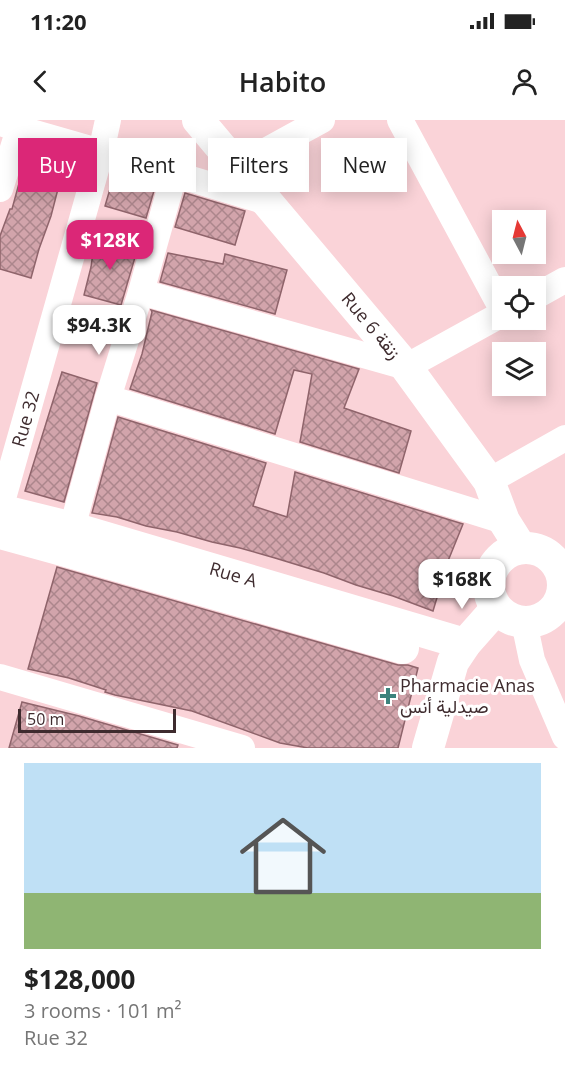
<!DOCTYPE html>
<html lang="en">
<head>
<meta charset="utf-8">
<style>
	:root { --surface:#fff; --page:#f2f2f2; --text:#222; --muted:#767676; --line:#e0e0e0; --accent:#db2777 }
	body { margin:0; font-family:"Open Sans",Vazirmatn,sans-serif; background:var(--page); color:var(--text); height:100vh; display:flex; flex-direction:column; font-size:22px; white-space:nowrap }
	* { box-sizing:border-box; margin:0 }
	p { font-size:20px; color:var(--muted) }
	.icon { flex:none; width:33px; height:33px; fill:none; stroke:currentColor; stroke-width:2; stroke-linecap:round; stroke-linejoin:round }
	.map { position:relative; height:628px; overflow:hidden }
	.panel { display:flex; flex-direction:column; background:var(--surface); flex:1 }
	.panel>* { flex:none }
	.banner { position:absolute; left:18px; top:18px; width:530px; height:54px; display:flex; gap:12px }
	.needle { width:39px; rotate:353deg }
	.buttons { position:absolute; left:492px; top:90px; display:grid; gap:12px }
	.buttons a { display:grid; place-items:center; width:54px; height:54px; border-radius:0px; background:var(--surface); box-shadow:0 3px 15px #0003; font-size:30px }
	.scale { position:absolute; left:18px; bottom:15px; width:158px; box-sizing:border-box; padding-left:6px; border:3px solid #3e2b2e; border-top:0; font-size:16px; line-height:21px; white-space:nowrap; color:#3e2b2e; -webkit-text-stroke:4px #fff; paint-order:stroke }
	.price { position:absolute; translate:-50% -51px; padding:0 14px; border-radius:12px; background:#fff; color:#222; font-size:20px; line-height:39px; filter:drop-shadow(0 2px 3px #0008) }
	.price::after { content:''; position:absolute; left:50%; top:36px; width:18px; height:14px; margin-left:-9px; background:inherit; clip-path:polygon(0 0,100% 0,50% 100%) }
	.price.on { background:var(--accent); color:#fff }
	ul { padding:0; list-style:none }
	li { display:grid; align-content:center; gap:12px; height:318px; padding:0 24px }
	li+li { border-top:2px solid var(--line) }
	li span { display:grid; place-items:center; height:186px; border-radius:0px; color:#555 }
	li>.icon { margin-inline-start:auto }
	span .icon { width:108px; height:108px; fill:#fffc; stroke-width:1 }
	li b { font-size:26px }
	.chip { padding:0 21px; border-radius:0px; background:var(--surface); box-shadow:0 3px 15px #0003; font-size:21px; line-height:54px }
	.chip.on { background:var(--accent); color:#fff }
	.status { display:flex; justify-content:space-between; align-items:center; height:42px; padding:0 30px; background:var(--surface); direction:ltr }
	.status svg { height:16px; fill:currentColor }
	header { display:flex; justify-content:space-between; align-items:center; height:78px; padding:0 24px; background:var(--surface); font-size:27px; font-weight:600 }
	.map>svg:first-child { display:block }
	.building { fill:url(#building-cross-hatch); stroke:#8f646b; stroke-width:1.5 }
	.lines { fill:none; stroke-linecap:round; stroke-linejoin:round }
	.minor { stroke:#fff; stroke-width:26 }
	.tertiary { stroke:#fff; stroke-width:32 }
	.poi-dot { fill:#3b837d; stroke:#fff; stroke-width:2 }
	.labels { text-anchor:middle; stroke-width:6; stroke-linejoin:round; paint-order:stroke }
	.street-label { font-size:18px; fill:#3e2b2e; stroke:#fff }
	.poi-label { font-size:18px; fill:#3e2b2e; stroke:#fff; text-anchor:start }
</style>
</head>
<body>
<div class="status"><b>11:20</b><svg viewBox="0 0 49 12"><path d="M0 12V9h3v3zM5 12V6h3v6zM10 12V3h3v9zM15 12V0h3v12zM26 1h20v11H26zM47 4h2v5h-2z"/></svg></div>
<header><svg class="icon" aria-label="back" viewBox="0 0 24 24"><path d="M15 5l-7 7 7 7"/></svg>Habito<svg class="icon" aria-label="person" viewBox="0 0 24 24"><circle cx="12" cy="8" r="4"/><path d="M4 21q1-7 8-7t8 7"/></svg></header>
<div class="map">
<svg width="565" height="628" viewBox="0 0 565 628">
	<defs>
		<pattern id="building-cross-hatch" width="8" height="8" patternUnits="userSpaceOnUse" patternTransform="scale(1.5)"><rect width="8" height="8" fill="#d2a4ab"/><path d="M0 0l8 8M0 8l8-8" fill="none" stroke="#ac868c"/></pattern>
	</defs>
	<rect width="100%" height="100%" fill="#fad3d8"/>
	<g class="building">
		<path d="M29 27 66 38 51 96 39 129 31 158 0 149V116L10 89H12Z"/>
		<path d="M115 52 156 64 146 98 105 86Z"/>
		<path d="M185 73 245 91 235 125 175 107Z"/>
		<path d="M95 118 138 127 121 185 84 175 91 147Z"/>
		<path d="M168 133 223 144 225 134 287 150 275 194 160 162Z"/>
		<path d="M151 190 359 249 344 288 411 311 399 353 300 322 312 254 294 250 275 314 130 269 142 234 152 192Z"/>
		<path d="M62 252 97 263 64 382 25 371Z"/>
		<path d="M118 297 266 343 253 386 287 397 295 352 463 404 448 441 433 491 393 476 356 465 324 453 275 438 240 428 212 422 177 412 146 406 117 397 92 393Z"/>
		<path d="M57 447 398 545H408L418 548 398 628H308L280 623 192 591 115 575 105 572 106 570 69 558 28 549Z"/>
		<path d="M22 582 79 596 178 625 177 628H9Z"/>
	</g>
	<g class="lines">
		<g class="minor">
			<path d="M400 0 502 189"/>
			<path d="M0 3 101 32 267 82"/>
			<path d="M238 46 322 0"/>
			<path d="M0 69 19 9"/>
			<path d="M141 172 406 247 502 194"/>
			<path d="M536 176 565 160"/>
			<path d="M108 278 504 401"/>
			<path d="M489 361 565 318"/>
			<path d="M0 389 101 32 108 0"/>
			<path d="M67 426 108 278 141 172 174 55"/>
			<path d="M524 502 532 540 565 617"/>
			<path d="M0 557 242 628"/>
		</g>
		<g class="tertiary">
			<path d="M198 0 406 247 489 361 504 401 521 428"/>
			<path d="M0 390 73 408 465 524"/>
			<path d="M0 413 66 431 403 528"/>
			<circle cx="526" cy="465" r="37"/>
			<path d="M428 628 453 542 465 524 496 489"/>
		</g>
	</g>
	<path class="poi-dot" d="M385 567h6v6h6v6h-6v6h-6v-6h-6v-6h6z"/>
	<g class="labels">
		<g class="street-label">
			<text transform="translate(371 206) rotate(50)" y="6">Rue 6 زنقة</text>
			<text transform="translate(26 299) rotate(-74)" y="6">Rue 32</text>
			<text transform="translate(233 455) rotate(16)" y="6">Rue A</text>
		</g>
		<g class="poi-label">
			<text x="400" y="572">Pharmacie Anas<tspan x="400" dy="21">صيدلية أنس</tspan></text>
		</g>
	</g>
</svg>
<div class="buttons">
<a><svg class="needle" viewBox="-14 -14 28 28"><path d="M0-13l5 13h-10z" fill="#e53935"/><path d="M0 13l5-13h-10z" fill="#767676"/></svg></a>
<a><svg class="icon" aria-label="locate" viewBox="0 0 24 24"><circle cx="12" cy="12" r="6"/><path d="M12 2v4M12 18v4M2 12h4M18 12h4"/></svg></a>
<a><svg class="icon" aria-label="layers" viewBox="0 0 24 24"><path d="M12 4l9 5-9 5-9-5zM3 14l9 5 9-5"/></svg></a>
</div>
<div class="scale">50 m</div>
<b class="price on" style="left:110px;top:151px">$128K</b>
<b class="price" style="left:99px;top:236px">$94.3K</b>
<b class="price" style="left:462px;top:490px">$168K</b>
<div class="banner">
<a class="chip on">Buy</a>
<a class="chip">Rent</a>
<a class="chip">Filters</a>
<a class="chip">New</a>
</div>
</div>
<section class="panel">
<ul>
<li><span style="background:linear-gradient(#bfe0f5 70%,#8fb573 0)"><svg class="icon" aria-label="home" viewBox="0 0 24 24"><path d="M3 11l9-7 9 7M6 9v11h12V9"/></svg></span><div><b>$128,000</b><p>3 rooms · 101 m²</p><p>Rue 32</p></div></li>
</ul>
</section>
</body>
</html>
